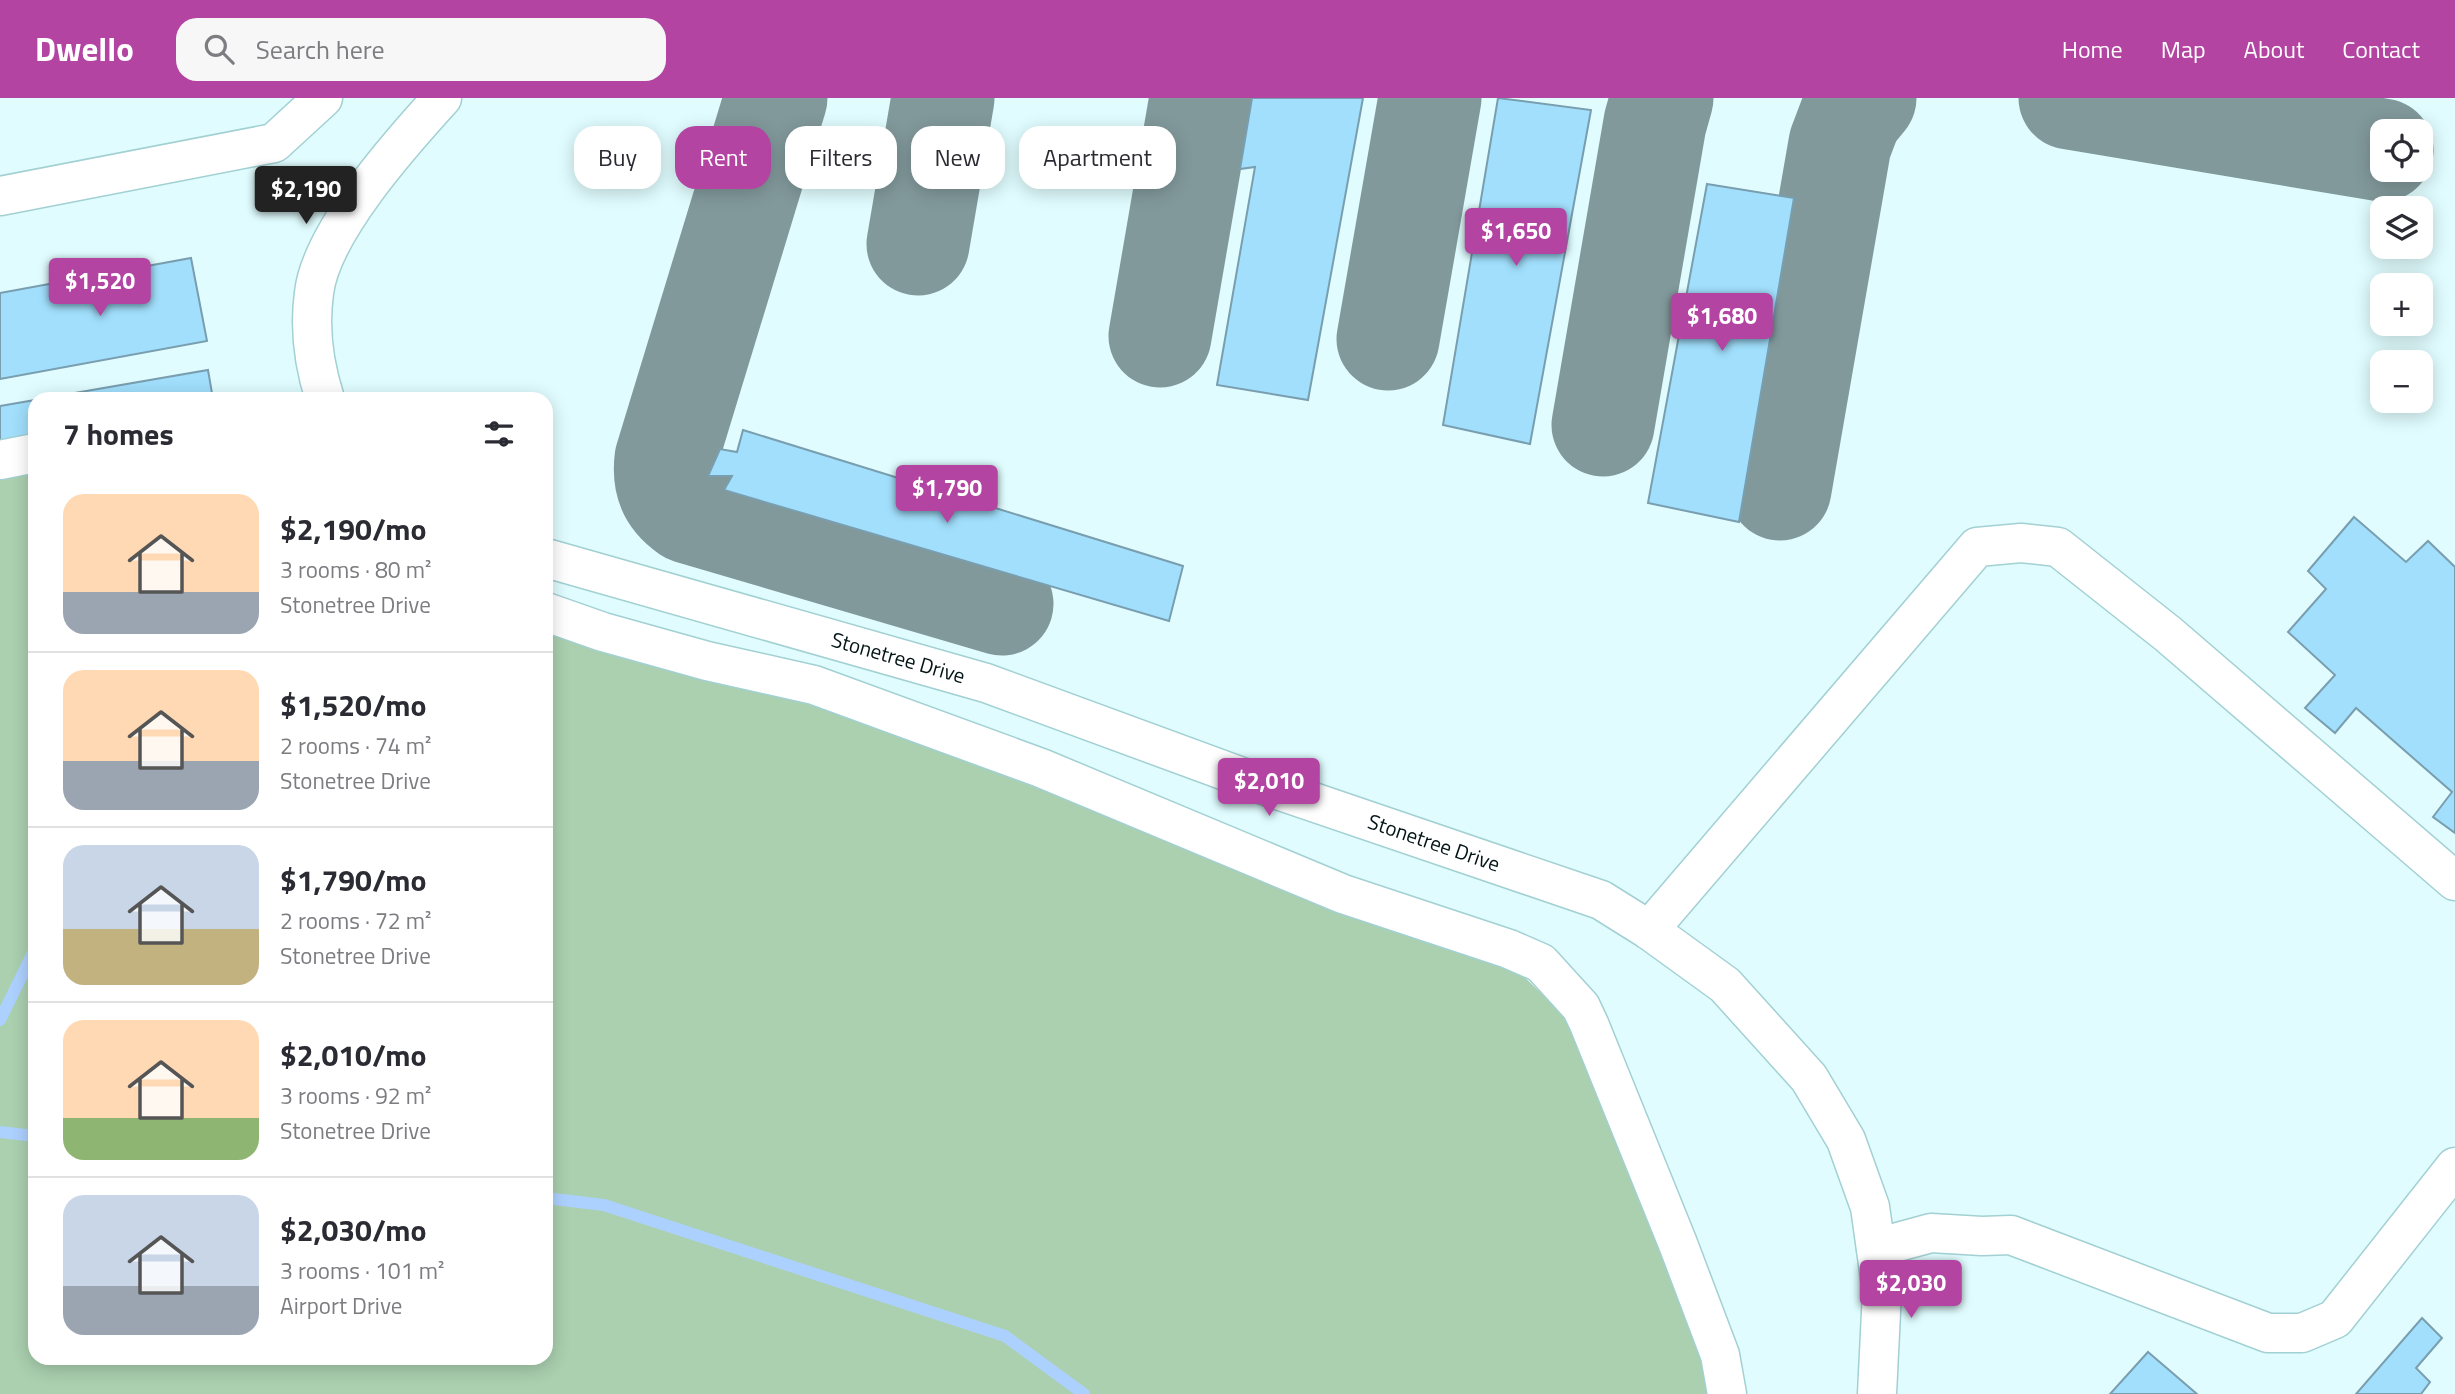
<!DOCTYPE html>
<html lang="en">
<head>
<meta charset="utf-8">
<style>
	:root { --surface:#fff; --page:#f7f7f7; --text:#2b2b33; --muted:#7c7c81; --line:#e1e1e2; --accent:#b344a2 }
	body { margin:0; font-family:"Titillium Web",sans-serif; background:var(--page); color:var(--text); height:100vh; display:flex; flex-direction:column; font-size:26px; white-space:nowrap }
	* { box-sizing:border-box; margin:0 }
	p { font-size:23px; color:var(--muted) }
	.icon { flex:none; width:38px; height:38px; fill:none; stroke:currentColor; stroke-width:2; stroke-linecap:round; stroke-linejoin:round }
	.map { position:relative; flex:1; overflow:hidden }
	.side { position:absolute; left:28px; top:294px; width:525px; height:973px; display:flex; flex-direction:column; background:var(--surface); border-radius:21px; box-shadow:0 4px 18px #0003 }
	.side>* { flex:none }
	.hud { position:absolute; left:574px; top:28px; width:665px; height:63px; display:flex; gap:14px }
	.buttons { position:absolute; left:2370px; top:21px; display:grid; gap:14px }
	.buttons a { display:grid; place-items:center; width:63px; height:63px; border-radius:14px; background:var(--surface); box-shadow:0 4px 18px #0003; font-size:35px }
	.price { position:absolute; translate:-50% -60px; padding:0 16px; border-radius:7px; background:var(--accent); color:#fff; font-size:23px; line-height:46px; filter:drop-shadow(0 2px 4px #0008) }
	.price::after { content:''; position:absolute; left:50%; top:42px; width:21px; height:16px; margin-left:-10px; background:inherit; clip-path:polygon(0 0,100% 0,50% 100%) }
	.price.active { background:#222; color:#fff }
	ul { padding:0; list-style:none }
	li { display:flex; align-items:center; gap:21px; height:175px; padding:0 35px }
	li+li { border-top:2px solid var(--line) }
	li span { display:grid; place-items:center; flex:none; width:196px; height:140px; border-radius:21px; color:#555 }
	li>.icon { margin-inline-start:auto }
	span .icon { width:84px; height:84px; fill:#fffc; stroke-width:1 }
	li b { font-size:30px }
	h2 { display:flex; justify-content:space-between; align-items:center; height:84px; padding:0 35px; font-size:30px }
	.chip { padding:0 24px; border-radius:21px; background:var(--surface); box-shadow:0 4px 18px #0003; font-size:24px; line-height:63px }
	.chip.active { background:var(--accent); color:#fff }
	header { display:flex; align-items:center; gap:42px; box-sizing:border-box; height:98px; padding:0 35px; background:var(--accent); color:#fff }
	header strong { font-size:33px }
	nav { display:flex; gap:38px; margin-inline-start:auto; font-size:24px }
	.search { width:490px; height:63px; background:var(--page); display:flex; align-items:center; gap:18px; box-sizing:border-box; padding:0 24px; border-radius:21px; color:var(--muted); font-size:26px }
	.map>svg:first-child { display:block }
	.green { fill:#aad0af }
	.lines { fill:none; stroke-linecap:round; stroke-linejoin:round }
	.stream { stroke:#add1ff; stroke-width:12 }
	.taxiway { stroke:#82999b; stroke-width:103 }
	.building { fill:#a1dffc; stroke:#799eaf; stroke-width:2 }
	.minor-casing { stroke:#a2d0d3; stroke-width:41 }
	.minor { stroke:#fff; stroke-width:38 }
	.labels { text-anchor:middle; stroke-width:6; stroke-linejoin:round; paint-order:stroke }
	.street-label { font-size:21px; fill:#041517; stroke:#fff }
</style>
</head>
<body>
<header>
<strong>Dwello</strong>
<div class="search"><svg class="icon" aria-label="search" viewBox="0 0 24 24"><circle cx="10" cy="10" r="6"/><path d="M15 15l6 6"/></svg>Search here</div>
<nav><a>Home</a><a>Map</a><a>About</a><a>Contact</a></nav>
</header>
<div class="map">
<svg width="2455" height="1296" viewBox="0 0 2455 1296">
	<rect width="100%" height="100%" fill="#e0fcfe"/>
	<path class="green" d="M35 361V1260H546V529L815 594 1515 870 1566 919 1704 1257 1708 1296H0V368Z"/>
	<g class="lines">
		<g class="stream">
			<path d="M0 922 35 851"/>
			<path d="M0 1034 35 1038"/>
			<path d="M546 1100 604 1107 1005 1238 1084 1296"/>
		</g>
		<g class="taxiway">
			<path d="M776 0 666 361C663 385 669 400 689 414L1002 506"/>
			<path d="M2070 0 2382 52"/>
			<path d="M918 146 943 0"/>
			<path d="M1160 238 1201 0"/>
			<path d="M1388 241 1430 0"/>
			<path d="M1603 327 1655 25 1662 0"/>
			<path d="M1780 391 1840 46 1851 17 1865 0"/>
		</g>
	</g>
	<g class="building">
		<path d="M1252 0H1363L1308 302 1217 287 1255 69 1240 71Z"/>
		<path d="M1498 0 1591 12 1530 346 1443 327Z"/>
		<path d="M1707 86 1794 100 1739 424 1648 405Z"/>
		<path d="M191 160 207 243 0 281V195Z"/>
		<path d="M208 272 213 301H40Z"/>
		<path d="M35 302V350L0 356V308Z"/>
		<path d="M743 332 1183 468 1169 523 724 392 732 378H708L720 351 737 354Z"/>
		<path d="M2354 419 2406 464 2428 443 2455 469V735L2433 719 2452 694 2356 610 2335 635 2305 610 2335 577 2288 534 2326 491 2308 473Z"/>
		<path d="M2422 1220 2442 1240 2416 1270 2430 1284 2421 1296H2356Z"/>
		<path d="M2148 1254 2197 1296H2110Z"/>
	</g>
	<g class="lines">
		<defs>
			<g id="minor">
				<path d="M0 98 274 45 323 0"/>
				<path d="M325 301C314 267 309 231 314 195 321 134 401 45 442 0"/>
				<path d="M0 362 35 355"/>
				<path id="s1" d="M546 460 986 585 1269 689 1601 802 1649 832 1725 887 1809 980 1846 1042 1870 1109 1882 1194 1877 1296"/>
				<path d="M546 514 603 534 707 563 814 587 1041 670 1343 796 1509 851 1541 865 1581 909 1589 926 1678 1146 1720 1257 1727 1296"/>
				<path d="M1649 832 1977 449 2021 445 2058 449 2168 536 2455 783"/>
				<path d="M1876 1150 1931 1135 1982 1138 2011 1137 2268 1235H2302L2335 1221 2455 1069"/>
			</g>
		</defs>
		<use href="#minor" class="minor-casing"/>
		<use href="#minor" class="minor"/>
	</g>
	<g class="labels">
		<g class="street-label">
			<text dy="7" stroke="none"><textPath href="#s1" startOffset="366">Stonetree Drive</textPath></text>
			<text dy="7" stroke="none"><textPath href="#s1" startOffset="933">Stonetree Drive</textPath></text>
		</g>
	</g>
</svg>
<div class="buttons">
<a><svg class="icon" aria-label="locate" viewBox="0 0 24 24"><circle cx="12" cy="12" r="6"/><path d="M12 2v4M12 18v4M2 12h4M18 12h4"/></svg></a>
<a><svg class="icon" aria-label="layers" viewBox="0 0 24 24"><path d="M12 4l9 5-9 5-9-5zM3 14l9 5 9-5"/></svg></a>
<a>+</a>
<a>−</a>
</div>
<b class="price active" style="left:306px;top:128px">$2,190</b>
<b class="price" style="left:1516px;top:170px">$1,650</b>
<b class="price" style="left:100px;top:220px">$1,520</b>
<b class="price" style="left:1722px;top:255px">$1,680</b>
<b class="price" style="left:947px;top:427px">$1,790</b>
<b class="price" style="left:1269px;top:720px">$2,010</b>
<b class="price" style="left:1911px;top:1222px">$2,030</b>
<div class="hud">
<a class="chip">Buy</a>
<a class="chip active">Rent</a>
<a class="chip">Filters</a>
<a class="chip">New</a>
<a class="chip">Apartment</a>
</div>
<section class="side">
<h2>7 homes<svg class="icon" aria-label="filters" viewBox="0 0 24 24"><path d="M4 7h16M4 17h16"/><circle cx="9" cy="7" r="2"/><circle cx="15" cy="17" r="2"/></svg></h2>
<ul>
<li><span style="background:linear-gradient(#ffd9b3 70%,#9aa5b1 0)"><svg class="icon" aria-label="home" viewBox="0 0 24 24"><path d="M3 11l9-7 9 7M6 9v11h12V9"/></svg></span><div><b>$2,190/mo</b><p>3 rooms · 80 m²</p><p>Stonetree Drive</p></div></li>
<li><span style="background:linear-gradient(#ffd9b3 65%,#9aa5b1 0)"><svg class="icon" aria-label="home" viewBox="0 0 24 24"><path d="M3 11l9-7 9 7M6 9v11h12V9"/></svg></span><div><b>$1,520/mo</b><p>2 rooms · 74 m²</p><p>Stonetree Drive</p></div></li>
<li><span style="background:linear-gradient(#c9d6e8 60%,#c2b280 0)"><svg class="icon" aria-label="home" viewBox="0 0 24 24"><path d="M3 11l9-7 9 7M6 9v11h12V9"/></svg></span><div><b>$1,790/mo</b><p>2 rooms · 72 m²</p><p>Stonetree Drive</p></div></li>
<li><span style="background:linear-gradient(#ffd9b3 70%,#8fb573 0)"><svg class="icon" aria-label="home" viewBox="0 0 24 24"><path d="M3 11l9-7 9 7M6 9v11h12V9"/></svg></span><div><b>$2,010/mo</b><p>3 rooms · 92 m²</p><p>Stonetree Drive</p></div></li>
<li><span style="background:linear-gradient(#c9d6e8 65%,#9aa5b1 0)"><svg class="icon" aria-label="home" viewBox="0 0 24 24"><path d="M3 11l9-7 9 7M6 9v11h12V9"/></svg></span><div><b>$2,030/mo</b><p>3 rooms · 101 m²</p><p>Airport Drive</p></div></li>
</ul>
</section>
</div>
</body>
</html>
